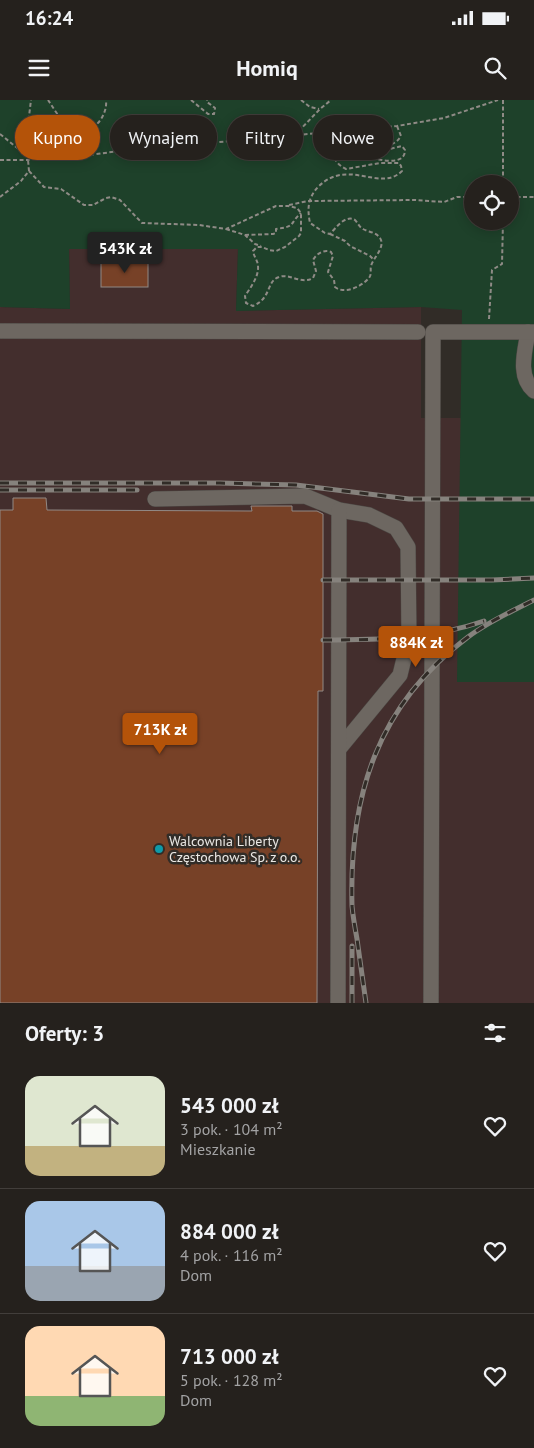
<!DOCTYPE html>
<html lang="pl">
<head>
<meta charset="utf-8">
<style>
	:root { --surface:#25211d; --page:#312e2a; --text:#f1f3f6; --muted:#a3a3a4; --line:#423e3b; --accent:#b45309 }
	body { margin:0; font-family:"PT Sans",sans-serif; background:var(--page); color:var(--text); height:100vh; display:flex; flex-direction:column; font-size:19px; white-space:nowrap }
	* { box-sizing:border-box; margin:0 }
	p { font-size:16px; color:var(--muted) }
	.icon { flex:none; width:28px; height:28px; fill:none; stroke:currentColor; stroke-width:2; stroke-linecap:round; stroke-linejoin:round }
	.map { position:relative; height:903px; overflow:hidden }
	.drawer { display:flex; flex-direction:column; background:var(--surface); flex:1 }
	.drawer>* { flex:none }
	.hud { position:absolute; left:15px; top:15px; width:505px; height:45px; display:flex; gap:10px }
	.controls { position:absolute; left:464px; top:75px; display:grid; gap:10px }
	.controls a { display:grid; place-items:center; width:55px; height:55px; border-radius:50%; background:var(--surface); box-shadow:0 2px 12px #0003,0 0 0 1px var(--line); font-size:25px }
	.price { position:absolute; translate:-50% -42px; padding:0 11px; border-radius:5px; background:var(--accent); color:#fff; font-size:16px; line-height:32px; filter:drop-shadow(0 1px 2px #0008) }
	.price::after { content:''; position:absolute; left:50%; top:30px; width:15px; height:11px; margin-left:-8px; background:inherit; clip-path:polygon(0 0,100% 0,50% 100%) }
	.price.active { background:#222; color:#fff }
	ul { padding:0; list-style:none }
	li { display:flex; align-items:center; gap:15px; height:125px; padding:0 25px }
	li+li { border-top:1px solid var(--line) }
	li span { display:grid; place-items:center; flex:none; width:140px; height:100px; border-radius:15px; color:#555 }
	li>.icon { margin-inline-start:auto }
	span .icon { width:60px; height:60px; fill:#fffc; stroke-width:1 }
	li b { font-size:21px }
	h2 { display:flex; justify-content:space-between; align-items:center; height:60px; padding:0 25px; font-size:21px }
	.tag { padding:0 18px; border-radius:22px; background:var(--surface); box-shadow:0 2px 12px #0003,0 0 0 1px var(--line); font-size:18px; line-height:45px }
	.tag.active { background:var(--accent); color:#fff }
	.status { display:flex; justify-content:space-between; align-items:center; height:35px; padding:0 25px; background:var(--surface); direction:ltr }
	.status svg { height:14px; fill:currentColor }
	header { display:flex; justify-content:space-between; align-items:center; height:65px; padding:0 25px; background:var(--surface); font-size:22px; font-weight:700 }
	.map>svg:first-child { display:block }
	.industrial { fill:#432e2d }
	.green { fill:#1e412a; fill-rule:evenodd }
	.building { fill:#774127; stroke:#928985 }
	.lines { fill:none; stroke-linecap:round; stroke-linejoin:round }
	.minor-casing { stroke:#4b4743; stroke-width:16 }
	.path { stroke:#8f8b86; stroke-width:2; stroke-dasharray:4 2.5; stroke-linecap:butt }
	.minor { stroke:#6d6761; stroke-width:15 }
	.rail-casing { stroke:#86827d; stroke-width:5 }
	.rail { stroke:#312c27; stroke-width:3; stroke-dasharray:9; stroke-linecap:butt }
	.culture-dot { fill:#0f9aa8; stroke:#312c27; stroke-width:2 }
	.labels { text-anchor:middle; stroke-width:5; stroke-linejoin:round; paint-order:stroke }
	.poi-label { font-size:14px; fill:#ebe8e4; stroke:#312c27; text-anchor:start }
</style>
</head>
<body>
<div class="status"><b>16:24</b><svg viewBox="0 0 49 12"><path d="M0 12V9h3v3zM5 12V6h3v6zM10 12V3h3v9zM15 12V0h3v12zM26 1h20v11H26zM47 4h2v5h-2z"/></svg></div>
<header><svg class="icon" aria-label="menu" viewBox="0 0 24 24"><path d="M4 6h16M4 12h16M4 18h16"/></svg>Homiq<svg class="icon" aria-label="search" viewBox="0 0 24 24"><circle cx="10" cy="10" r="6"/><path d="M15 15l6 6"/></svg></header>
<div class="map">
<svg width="534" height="903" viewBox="0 0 534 903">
	<rect width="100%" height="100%" fill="#312c27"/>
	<path class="industrial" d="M69 149H238L236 211 421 207V318H534V903H0V207L70 209Z"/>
	<path class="green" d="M0 0H534V582H457L462 210 421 207 236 211 238 149H69L70 209 0 207ZM472 84H510V121H472Z"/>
	<g class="building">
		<rect x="101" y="161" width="47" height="26"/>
		<path d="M13 398H46L47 410 252 411 251 406H292V411H317L323 414V591H318L317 903H0V410H13Z"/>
	</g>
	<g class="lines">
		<defs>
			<g id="minor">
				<path d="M0 231 418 232"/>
				<path d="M528 232C525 251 517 276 534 291"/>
				<path d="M155 399 305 396 339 410 369 415 396 428 408 447 409 538 400 575 339 649"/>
				<path d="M338 903 339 410"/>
				<path d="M431 903 433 232H534"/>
			</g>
		</defs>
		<use href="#minor" class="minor-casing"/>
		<g class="path">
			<path d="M48 0C55 10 62 24 74 29 92 37 108 16 106 0"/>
			<path d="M191 0 208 14H214L215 8 207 2V0"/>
			<path d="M301 0 310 7 319 9"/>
			<path d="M503 0V84"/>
			<path d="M0 34 21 51 37 57 57 59 120 51 397 26 444 18 498 0"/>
			<path d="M294 36 320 9 331 0"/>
			<path d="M21 51 26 41 31 0"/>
			<path d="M0 60H28L37 57"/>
			<path d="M29 71 44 87 61 89 84 105H93L106 98 111 97 120 100 142 123 199 125 226 129 276 106H288L297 108 301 113V133L299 136 285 147 276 151 269 150 262 147H257L253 151C254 157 258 161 258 166 259 177 250 188 245 196L246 203 253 206C272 198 266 181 279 177 290 173 301 185 313 178L316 171 313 160C316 154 324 149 331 152L333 156 328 172 334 180 335 187C345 195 362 186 369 178 372 174 370 170 371 166 373 158 386 147 380 138 376 132 368 132 363 129 359 127 358 123 355 120 345 114 335 129 330 134L325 133 310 123C307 108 308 98 318 87 348 57 380 93 402 71L401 66 399 63H380L346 69C338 65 332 59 335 49L339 47C351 51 405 74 405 50L402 46 368 54 359 48V43L363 39C377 42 391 52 401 36L397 26"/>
			<path d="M0 97 21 81 29 71 28 60"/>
			<path d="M510 97H534"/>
			<path d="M289 105 308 101 415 100 444 102 457 97H472"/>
			<path d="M226 129 245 135 255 144 261 146"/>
			<path d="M330 134 345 141 350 146 370 156 374 160"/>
			<path d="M245 135 273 134 276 133V129C297 126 288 125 301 113"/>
			<path d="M489 219 492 170 502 164 503 121"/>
		</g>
		<use href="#minor" class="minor"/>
		<defs>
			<g id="rail">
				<path d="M0 383H220L296 385 409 399H534"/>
				<path d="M0 390H137"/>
				<path d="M323 480H492L534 478"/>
				<path d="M323 540C378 540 432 539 484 521"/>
				<path d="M352 903V846"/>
				<path d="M366 903C363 882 360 861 357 839 355 828 353 817 352 806 349 696 377 605 468 537 488 522 512 511 534 500"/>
			</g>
		</defs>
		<use href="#rail" class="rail-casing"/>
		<use href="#rail" class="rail"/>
	</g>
	<circle class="culture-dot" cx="159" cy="749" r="5"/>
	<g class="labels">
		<g class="poi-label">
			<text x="169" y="746">Walcownia Liberty<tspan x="169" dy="16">Częstochowa Sp. z o.o.</tspan></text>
		</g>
	</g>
</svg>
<div class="controls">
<a><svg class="icon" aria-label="locate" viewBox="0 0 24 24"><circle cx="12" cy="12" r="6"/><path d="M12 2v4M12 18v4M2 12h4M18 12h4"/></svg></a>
</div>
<b class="price active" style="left:125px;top:174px">543K zł</b>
<b class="price" style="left:416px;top:568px">884K zł</b>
<b class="price" style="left:160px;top:655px">713K zł</b>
<div class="hud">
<a class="tag active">Kupno</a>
<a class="tag">Wynajem</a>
<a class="tag">Filtry</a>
<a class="tag">Nowe</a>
</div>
</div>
<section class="drawer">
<h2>Oferty: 3<svg class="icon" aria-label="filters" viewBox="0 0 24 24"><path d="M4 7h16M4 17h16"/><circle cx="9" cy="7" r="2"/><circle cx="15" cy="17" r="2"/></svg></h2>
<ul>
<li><span style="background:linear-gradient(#dfe7d0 70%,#c2b280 0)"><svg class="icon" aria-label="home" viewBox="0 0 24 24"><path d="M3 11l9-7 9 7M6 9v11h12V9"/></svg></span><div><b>543 000 zł</b><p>3 pok. · 104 m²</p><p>Mieszkanie</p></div><svg class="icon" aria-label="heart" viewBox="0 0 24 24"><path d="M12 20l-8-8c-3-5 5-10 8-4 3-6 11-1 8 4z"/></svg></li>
<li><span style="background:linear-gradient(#a9c7e8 65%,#9aa5b1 0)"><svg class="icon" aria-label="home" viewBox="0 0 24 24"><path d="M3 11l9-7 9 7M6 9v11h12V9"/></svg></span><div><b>884 000 zł</b><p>4 pok. · 116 m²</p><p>Dom</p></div><svg class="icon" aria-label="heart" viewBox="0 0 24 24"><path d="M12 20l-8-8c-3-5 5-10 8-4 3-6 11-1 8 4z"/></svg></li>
<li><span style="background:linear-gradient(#ffd9b3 70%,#8fb573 0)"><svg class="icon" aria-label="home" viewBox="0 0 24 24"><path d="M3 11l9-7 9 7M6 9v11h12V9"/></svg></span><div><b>713 000 zł</b><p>5 pok. · 128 m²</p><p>Dom</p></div><svg class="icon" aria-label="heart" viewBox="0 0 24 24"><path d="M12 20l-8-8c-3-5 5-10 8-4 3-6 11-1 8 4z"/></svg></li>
</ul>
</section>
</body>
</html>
